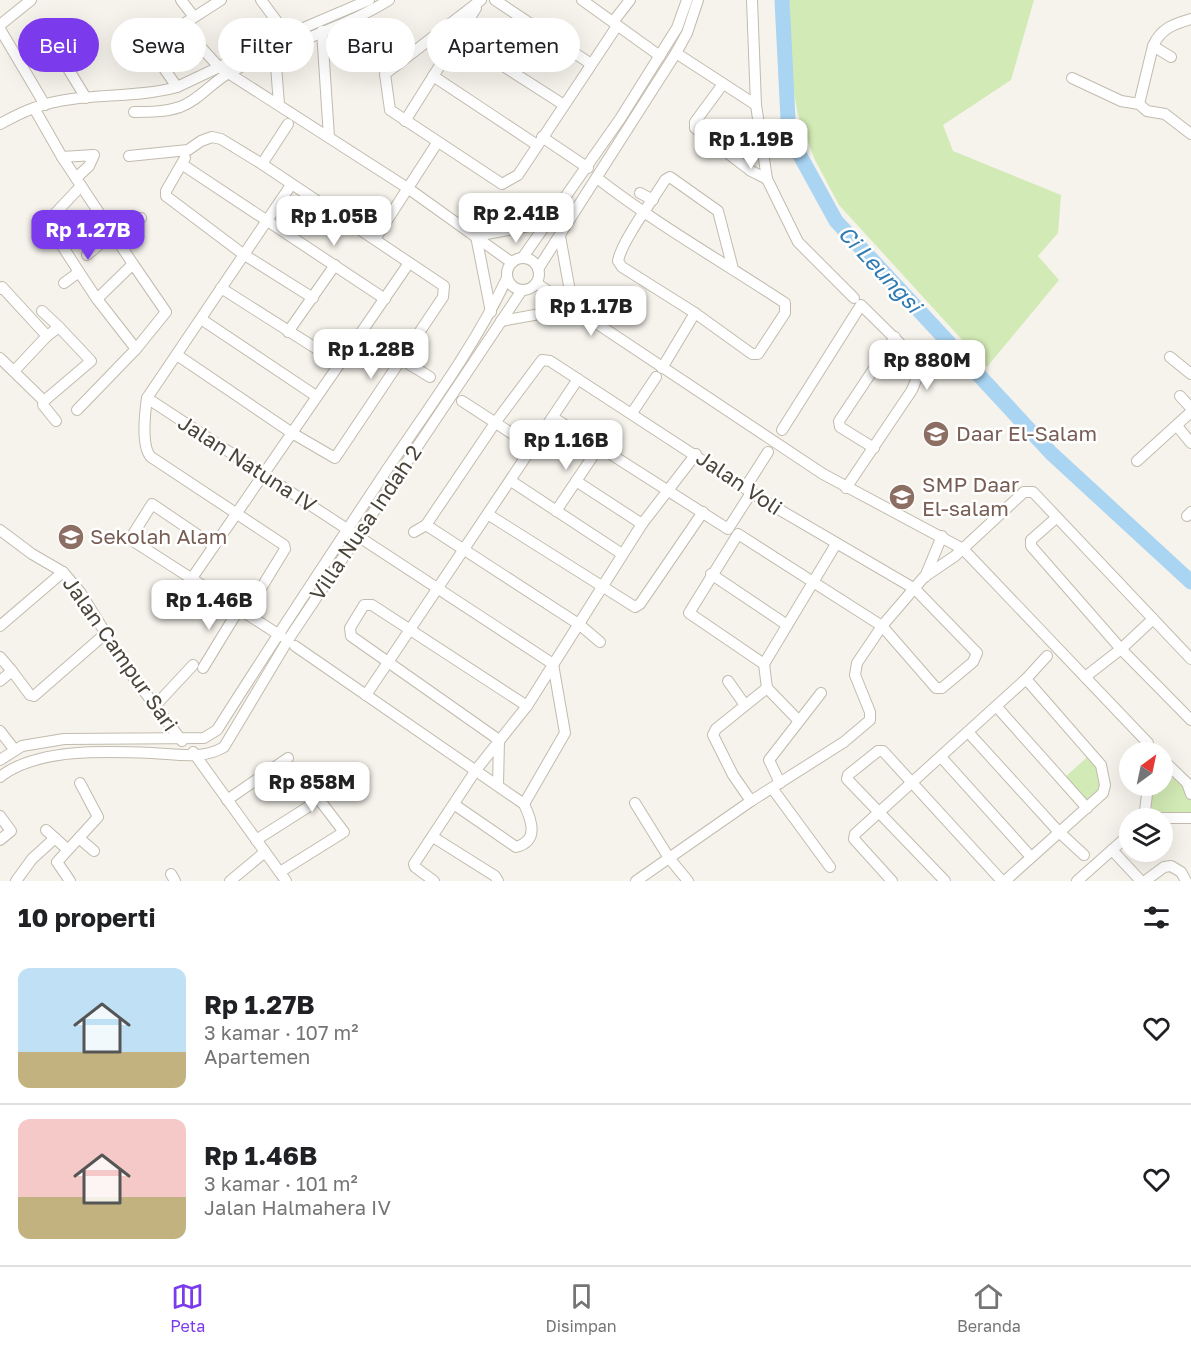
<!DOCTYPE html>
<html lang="id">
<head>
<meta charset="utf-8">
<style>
	:root { --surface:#fff; --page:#f6f6f6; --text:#202124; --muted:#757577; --line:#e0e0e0; --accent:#7c3aed }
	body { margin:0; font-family:"Golos Text",sans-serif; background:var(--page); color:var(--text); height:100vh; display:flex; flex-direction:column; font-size:22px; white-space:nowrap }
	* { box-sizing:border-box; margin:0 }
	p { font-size:20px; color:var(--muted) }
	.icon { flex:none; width:33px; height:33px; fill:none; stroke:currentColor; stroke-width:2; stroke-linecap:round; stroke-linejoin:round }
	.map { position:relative; height:881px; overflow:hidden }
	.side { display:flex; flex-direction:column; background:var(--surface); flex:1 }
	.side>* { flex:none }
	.guide { position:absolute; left:18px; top:18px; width:600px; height:54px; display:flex; gap:12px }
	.needle { width:39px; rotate:33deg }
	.tools { position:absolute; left:1119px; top:742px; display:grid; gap:12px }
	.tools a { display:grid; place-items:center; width:54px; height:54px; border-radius:50%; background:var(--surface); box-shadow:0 6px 24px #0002; font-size:30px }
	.price { position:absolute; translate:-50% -51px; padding:0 14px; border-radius:12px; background:#fff; color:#222; font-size:20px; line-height:39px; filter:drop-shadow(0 2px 3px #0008) }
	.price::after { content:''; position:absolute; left:50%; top:36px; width:18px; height:14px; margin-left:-9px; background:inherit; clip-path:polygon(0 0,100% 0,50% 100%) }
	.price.selected { background:var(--accent); color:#fff }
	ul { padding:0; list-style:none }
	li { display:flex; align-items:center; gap:18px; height:150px; padding:0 18px }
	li+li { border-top:2px solid var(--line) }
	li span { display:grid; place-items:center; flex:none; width:168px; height:120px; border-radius:12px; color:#555 }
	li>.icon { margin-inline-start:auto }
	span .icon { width:72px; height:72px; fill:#fffc; stroke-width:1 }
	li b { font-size:26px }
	h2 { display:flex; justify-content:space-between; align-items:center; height:72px; padding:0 18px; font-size:26px }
	.pill { padding:0 21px; border-radius:27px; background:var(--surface); box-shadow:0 6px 24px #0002; font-size:21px; line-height:54px }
	.pill.selected { background:var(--accent); color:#fff }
	.dock { display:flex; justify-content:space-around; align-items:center; height:84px; border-top:2px solid var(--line); background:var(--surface); font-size:16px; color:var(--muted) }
	.dock a { display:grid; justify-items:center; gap:3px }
	.dock .selected { color:var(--accent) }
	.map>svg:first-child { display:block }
	.green { fill:#d2eab5 }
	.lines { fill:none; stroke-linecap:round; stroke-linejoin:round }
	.river { stroke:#a9d4f2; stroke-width:15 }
	.minor-casing { stroke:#c2bbae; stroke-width:12 }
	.minor { stroke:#fff; stroke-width:10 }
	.labels { text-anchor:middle; stroke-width:5; stroke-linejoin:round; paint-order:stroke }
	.education-label { font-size:21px; fill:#785e54; stroke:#fff; text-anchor:start }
	.street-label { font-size:21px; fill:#4b4439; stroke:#fff }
	.water-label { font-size:22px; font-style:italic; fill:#2e7ab2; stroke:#fff }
</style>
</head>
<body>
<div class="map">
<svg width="1191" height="881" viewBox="0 0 1191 881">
	<rect width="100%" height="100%" fill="#f6f3ec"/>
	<g class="green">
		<path d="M789 0H1034L1011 80 943 125 953 151 1061 195 1058 233 1038 256 1059 280 987 367 839 205 815 160 798 115 791 76Z"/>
		<path d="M1094 751 1106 763 1108 795 1093 809 1064 778Z"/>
		<path d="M1176 767 1191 789V817L1151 814 1152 786H1162L1163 769Z"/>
	</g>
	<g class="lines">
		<path class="river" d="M782 0 788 119 797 150 836 221 1051 453 1191 582"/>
		<defs>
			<g id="minor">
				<path d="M181 0 194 17"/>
				<path d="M261 0 287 35"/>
				<path d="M481 0 385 74 390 110 502 184 518 175 617 26"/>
				<path d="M495 0 591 64"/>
				<path d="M582 0 660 56"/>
				<path d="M752 0 756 105 767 179 798 242 854 298"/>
				<path d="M613 22 630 0"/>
				<path d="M0 25 31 0"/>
				<path d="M0 29 45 105"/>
				<path d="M322 31 329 137"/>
				<path d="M458 37 564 105"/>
				<path d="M53 44 86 98"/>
				<path d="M198 44 219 67 409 189 511 262"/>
				<path d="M275 52 279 105"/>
				<path d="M676 53 756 105"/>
				<path d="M1171 57 1153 46C1161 28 1174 24 1191 19"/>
				<path d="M433 76 537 145"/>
				<path d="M1072 78 1121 101 1139 104 1153 46"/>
				<path d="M723 84 695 122V128L751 171 767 179"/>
				<path d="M177 87 154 54 153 48 157 41 221 0"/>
				<path d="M1139 104 1147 111 1165 114 1191 134"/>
				<path d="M34 108 62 157 133 264 97 299 136 349 77 410"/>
				<path d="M134 112C150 112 165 112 180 107 199 100 211 83 229 73 280 45 339 31 389 0"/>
				<path d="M405 121 476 8"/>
				<path d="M0 124C11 118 22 112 34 108 79 91 130 100 177 87L287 35 369 0"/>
				<path d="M542 137 588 168"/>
				<path d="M129 156 188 150 201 141 212 137 221 139 262 164 444 286 443 297 335 458 292 433 177 355"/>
				<path d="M62 157 94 155 89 166 76 178"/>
				<path d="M185 158 166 191V196L243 254 313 298"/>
				<path d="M262 164 288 124"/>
				<path d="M183 165 385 299"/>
				<path d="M597 178C656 224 723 262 785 303V313L758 354H752L695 313 622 267 618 261C622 240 653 200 665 180L670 177 718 211 733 269"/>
				<path d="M640 193 653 200"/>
				<path d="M115 237 141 218"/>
				<path d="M375 239 437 143"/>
				<path d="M87 255 113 233"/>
				<path d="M523 257 620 119 677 28 687 0"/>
				<circle cx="523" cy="274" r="16"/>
				<path d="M133 264 166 312 136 349"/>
				<path d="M538 269 676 53 687 33 698 0"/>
				<path d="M79 272 47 222 81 186"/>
				<path d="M64 283 79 272 97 299"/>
				<path d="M536 283 823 474 963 549 1148 743 1149 753"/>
				<path d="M221 288 339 363"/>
				<path d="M0 289 2 287 47 336"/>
				<path d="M42 311 59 327"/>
				<path d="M491 312 476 236 550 222"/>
				<path d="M201 319 316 396"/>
				<path d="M501 321 573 308 560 236"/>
				<path d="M288 332 335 265"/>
				<path d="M360 334 430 377"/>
				<path d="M1170 357 1191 374"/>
				<path d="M0 358 44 401 91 361 59 327 47 336 15 370"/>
				<path d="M662 368 695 313"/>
				<path d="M1180 396 1191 408"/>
				<path d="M147 398 553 664 565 733 524 804"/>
				<path d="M44 401 43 405 56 421"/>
				<path d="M462 401 534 448"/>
				<path d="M632 413 656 377"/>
				<path d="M554 418 728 529 751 493"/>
				<path d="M1177 426 1191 443"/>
				<path d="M782 430 861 305 922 365 912 390 846 488"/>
				<path d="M874 448 840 427 839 421 895 337"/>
				<path d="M1137 461 1191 412"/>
				<path d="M511 481 622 554"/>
				<path d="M576 481 642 524"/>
				<path d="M745 488 768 452"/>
				<path d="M556 511 599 447"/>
				<path d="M489 515 635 607 640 604 703 512"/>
				<path d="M1187 516 1191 512"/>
				<path d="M1056 518 1031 540V546L1121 649 1191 720"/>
				<path d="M0 530 32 554 63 572 80 592 131 674 182 741"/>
				<path d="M414 532 426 525"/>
				<path d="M214 546 152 504 130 539 281 636"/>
				<path d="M711 574 787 625"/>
				<path d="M925 577 942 536"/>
				<path d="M192 578 409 263"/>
				<path d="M246 613 285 549 284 545 151 457C141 447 145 412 147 398L291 185"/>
				<path d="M0 626 63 572"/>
				<path d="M600 642 580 625 426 525 495 423 542 360 550 361 763 500 915 589 977 653 973 662 942 688H936L882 626 738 534 689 613 764 664"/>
				<path d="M295 646 524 804C532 821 539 841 516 847L455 805"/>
				<path d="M0 657 12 671 0 681"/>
				<path d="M203 668 239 609"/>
				<path d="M12 671 30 695 34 696 105 634"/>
				<path d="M1085 677 1121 649 1153 619"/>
				<path d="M728 681 745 705"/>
				<path d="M767 688 798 720"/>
				<path d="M366 695 578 379"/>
				<path d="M996 706 1087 808"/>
				<path d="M154 707 193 665"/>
				<path d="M0 731 14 749"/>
				<path d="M968 732 1058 831 1084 855"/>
				<path d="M193 752 286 881"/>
				<path d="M941 757 1031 857"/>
				<path d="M1162 759 1187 783 1191 794"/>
				<path d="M0 760 22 746 64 739 204 738 217 730C272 643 329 557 386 471 428 409 475 346 507 278"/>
				<path d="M0 777C36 748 107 751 152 753 176 754 203 760 224 747L288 640 522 290"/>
				<path d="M780 783 769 760 821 693"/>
				<path d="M498 785 499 740 351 636 350 628 364 605H372L527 706"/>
				<path d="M772 788 830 867"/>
				<path d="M227 800 288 758"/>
				<path d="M751 801 733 775 713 735 716 729 767 688 764 664 836 544"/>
				<path d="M635 803 669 858 688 881"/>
				<path d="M0 816 11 831 0 840"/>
				<path d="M1144 818H1191"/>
				<path d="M1144 819 1148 786"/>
				<path d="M46 830 67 849"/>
				<path d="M433 837 495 876 498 881"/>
				<path d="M79 838 94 851"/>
				<path d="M256 840 308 807"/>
				<path d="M1112 850 1141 881"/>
				<path d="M280 872 344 832 305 781"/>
				<path d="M171 874 175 881"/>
				<path d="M16 881 32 859 55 838"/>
				<path d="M70 881 57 862 98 817 80 783"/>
				<path d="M230 881 265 852"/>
				<path d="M434 881 415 867 414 864 476 770 527 706 642 524 696 454"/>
				<path d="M636 881 751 801 844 742 870 720V712L855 675 857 663 882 626 924 577 955 556 1024 492H1033L1191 659"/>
				<path d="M892 881 854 839 855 834 1026 679 1047 656"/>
				<path d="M945 881 847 779 848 775 878 751H883L1002 881"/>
				<path d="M1005 881 1103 793 1105 785 1101 765 1026 679"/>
				<path d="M1077 881 1130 834"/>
				<path d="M1145 881 1164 867 1171 866 1181 872 1186 881"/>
			</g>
		</defs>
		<use href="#minor" class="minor-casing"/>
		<use href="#minor" class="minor"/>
	</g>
	<defs>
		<symbol id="school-disc" viewBox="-11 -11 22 22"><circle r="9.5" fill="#8d6e63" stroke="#fff"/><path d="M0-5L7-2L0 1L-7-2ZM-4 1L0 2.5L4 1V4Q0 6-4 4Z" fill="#fff"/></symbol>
	</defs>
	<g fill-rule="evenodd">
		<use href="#school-disc" x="921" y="419" width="30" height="30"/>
		<use href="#school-disc" x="887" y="482" width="30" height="30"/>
		<use href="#school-disc" x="56" y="522" width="30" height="30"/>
	</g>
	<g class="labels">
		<g class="education-label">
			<text x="956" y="441">Daar El-Salam</text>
			<text x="922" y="492">SMP Daar<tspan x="922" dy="24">El-salam</tspan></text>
			<text x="90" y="544">Sekolah Alam</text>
		</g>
		<g class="street-label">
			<text transform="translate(247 464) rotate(33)" y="7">Jalan Natuna IV</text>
			<text transform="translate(739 483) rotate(34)" y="7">Jalan Voli</text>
			<text transform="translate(366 523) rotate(-56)" y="7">Villa Nusa Indah 2</text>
			<text transform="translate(120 654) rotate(55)" y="7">Jalan Campur Sari</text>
		</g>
		<g class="water-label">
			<text transform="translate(880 269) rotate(47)" y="8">Ci Leungsi</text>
		</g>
	</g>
</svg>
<div class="tools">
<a><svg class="needle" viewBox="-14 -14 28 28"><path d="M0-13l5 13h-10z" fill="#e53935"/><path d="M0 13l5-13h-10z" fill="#757577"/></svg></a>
<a><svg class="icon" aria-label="layers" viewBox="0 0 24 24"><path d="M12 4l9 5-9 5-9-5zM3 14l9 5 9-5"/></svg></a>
</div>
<b class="price" style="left:751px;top:170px">Rp 1.19B</b>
<b class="price" style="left:516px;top:244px">Rp 2.41B</b>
<b class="price" style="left:334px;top:247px">Rp 1.05B</b>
<b class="price selected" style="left:88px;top:261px">Rp 1.27B</b>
<b class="price" style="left:591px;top:337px">Rp 1.17B</b>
<b class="price" style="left:371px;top:380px">Rp 1.28B</b>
<b class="price" style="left:927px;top:391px">Rp 880M</b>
<b class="price" style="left:566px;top:471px">Rp 1.16B</b>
<b class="price" style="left:209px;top:631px">Rp 1.46B</b>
<b class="price" style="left:312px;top:813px">Rp 858M</b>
<div class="guide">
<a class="pill selected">Beli</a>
<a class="pill">Sewa</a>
<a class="pill">Filter</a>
<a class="pill">Baru</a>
<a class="pill">Apartemen</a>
</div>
</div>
<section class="side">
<h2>10 properti<svg class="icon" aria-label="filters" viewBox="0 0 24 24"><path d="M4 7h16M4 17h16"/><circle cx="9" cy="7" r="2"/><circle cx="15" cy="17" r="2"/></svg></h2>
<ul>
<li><span style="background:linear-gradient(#bfe0f5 70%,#c2b280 0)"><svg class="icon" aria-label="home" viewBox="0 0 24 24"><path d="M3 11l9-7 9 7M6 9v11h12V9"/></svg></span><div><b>Rp 1.27B</b><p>3 kamar · 107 m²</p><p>Apartemen</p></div><svg class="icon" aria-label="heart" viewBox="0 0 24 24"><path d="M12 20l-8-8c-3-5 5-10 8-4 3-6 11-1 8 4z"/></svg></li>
<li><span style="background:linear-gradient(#f6c9c9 65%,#c2b280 0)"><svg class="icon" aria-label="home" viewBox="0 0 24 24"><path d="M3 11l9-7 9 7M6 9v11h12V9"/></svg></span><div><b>Rp 1.46B</b><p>3 kamar · 101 m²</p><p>Jalan Halmahera IV</p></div><svg class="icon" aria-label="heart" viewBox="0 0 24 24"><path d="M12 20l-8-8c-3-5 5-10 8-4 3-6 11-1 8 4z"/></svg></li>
</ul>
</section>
<nav class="dock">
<a class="selected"><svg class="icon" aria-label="map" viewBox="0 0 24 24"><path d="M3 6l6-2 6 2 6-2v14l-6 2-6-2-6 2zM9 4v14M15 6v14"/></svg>Peta</a>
<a><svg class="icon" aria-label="saved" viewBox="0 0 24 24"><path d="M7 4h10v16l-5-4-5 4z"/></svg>Disimpan</a>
<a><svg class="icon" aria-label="home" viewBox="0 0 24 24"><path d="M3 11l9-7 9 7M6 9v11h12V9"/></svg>Beranda</a>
</nav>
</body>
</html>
